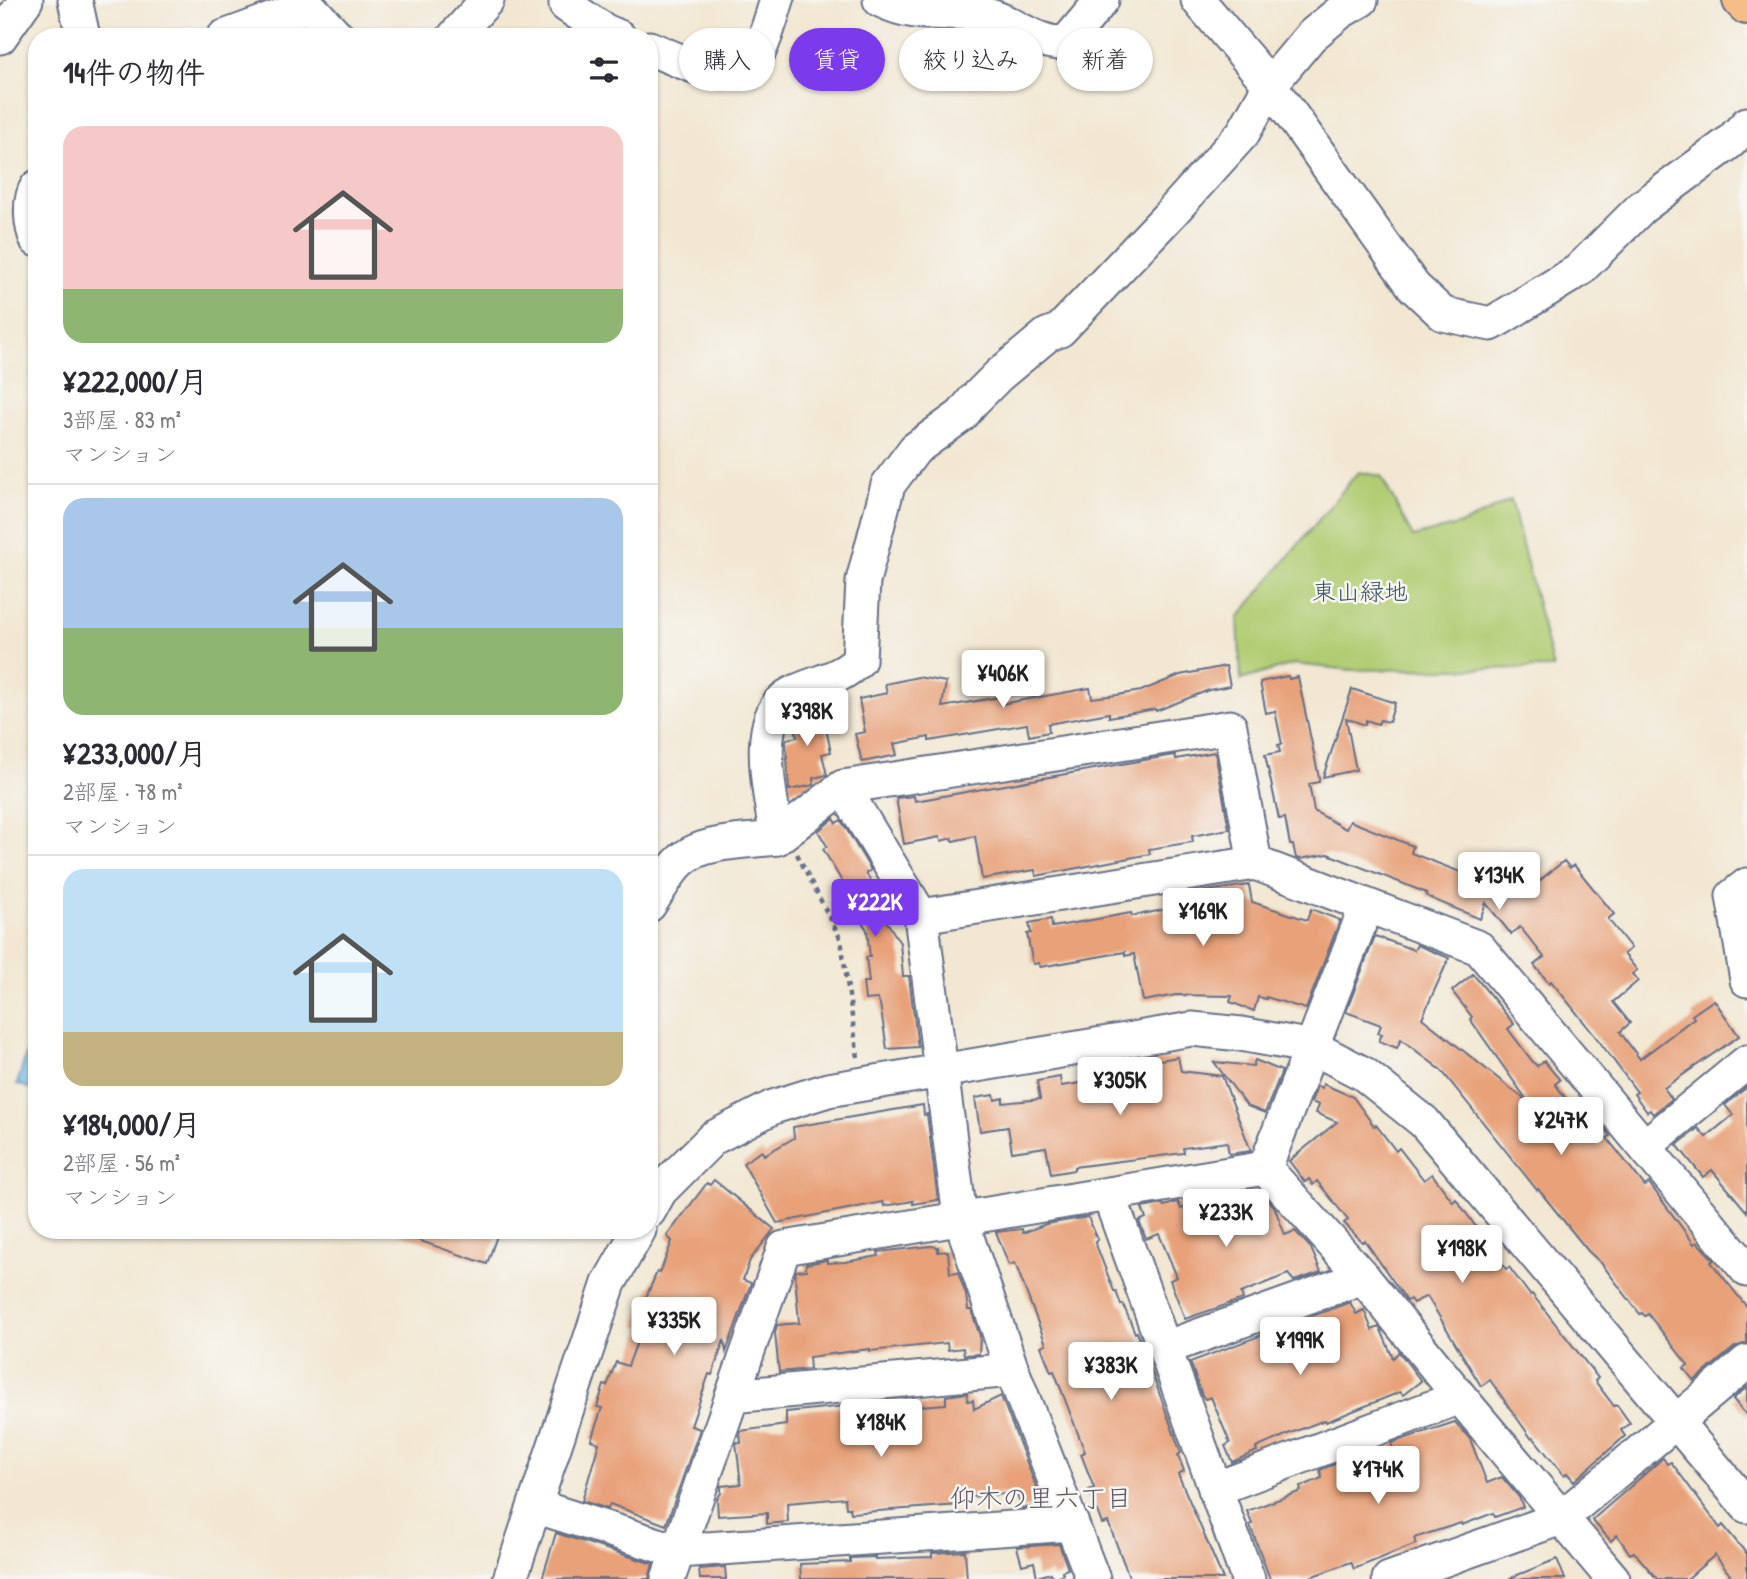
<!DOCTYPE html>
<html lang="ja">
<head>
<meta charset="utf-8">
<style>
	:root { --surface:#fff; --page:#f7f7f7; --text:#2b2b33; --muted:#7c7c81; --line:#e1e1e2; --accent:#7c3aed }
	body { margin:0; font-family:"Patrick Hand","Klee One",sans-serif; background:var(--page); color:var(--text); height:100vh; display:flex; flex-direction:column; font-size:26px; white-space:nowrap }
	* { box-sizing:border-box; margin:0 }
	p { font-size:23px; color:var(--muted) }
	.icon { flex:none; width:38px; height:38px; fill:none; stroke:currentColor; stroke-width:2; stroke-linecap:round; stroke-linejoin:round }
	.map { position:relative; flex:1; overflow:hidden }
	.sheet { position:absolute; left:28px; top:28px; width:630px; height:1211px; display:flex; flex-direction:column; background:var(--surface); border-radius:28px; box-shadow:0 2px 5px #0004 }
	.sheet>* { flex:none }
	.banner { position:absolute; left:679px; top:28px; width:665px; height:63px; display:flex; gap:14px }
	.price { position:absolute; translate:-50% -60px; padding:0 16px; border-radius:7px; background:#fff; color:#222; font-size:23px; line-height:46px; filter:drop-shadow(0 2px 4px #0008) }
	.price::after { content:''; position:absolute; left:50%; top:42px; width:21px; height:16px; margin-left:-10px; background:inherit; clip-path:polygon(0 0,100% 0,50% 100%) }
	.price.selected { background:var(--accent); color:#fff }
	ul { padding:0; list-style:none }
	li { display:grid; align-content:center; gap:14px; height:371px; padding:0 35px }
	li+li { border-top:2px solid var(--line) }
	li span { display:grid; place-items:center; height:217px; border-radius:21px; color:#555 }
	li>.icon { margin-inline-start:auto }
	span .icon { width:126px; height:126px; fill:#fffc; stroke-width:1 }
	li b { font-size:30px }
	h2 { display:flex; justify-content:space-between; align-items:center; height:84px; padding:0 35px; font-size:30px }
	.chip { padding:0 24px; border-radius:32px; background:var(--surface); box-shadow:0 2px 5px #0004; font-size:24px; line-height:63px }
	.chip.selected { background:var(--accent); color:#fff }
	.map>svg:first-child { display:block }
	.green { fill:#b1cc72; stroke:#667e68; stroke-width:2 }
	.water { fill:#6eb6e5; stroke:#4472a2; stroke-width:2 }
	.building { fill:#e8a179 }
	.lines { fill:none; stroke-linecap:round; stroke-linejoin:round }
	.minor-casing { stroke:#666f87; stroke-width:37 }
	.major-casing { stroke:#666f87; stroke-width:42 }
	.path { stroke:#666f87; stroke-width:4.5; stroke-dasharray:5 5; stroke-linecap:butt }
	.minor { stroke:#fff; stroke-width:33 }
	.major { stroke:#f6be87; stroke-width:38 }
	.labels { text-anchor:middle; stroke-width:5; stroke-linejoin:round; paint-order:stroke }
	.park-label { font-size:24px; fill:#405663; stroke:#f6f6f2 }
	.neighbourhood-label { font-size:26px; fill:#635767; stroke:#f6f6f2 }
</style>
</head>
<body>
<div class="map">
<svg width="1747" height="1579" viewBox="0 0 1747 1579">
	<rect width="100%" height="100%" fill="#f6f6f2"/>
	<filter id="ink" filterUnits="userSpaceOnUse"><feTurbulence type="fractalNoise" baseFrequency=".0143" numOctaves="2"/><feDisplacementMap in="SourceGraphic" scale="14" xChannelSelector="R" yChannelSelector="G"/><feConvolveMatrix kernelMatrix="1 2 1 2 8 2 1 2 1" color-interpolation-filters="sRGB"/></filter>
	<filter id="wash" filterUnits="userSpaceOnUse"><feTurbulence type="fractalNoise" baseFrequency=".00686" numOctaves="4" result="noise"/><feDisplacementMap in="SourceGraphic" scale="28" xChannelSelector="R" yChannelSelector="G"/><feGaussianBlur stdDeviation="1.57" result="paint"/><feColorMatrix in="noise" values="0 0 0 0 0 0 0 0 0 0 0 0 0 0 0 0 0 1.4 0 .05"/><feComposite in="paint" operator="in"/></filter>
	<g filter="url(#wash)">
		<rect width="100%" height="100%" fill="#f2e7d2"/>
		<path class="green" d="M1358 472 1381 476 1413 537 1465 523 1511 500 1553 668 1352 670 1293 664 1241 680 1238 618Z"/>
		<path class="water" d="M37 1019V1091L17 1084Z"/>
		<g id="blocks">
			<g class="building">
				<path d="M1226 666 1230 686 1209 690 1156 711 1155 709 1109 717V713L1048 724 1049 732 1029 736 1027 724 929 741V737L894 744 897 755 862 762 855 734 865 732 859 699 887 693 885 684 918 677 946 682 942 707 1000 697 1001 704 1090 688 1092 698 1117 695 1141 691 1180 675Z"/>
				<path d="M1288 676 1289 679 1298 677 1319 778V782L1309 784 1314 811 1346 829 1350 821 1413 846 1411 853 1512 892 1519 887 1524 893 1564 861 1570 868 1574 865 1614 914 1608 919 1631 948 1624 954 1637 970 1632 974 1638 981 1613 1002 1630 1023 1620 1032 1640 1059 1694 1018 1692 1015 1714 1000 1739 1036 1664 1088 1672 1099 1653 1114 1650 1110 1647 1112 1634 1094 1637 1092 1599 1041 1551 981 1549 983 1534 965 1544 957 1520 927 1511 934 1486 903 1480 919 1430 898 1426 895 1427 893 1328 854 1300 859 1296 858 1293 845H1290L1285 818 1279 819 1265 755 1280 752 1278 745 1282 744 1275 711 1266 713 1260 682Z"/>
				<path d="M1352 689 1395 703 1389 722 1380 720 1378 724 1366 720 1365 725 1346 718 1356 770 1323 777Z"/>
				<path d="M818 704V706L821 705 831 752 822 754 827 775 813 778 814 785 789 790 786 742 787 739 797 737 793 717 802 710Z"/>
				<path d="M1215 752 1229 829 1192 836 1193 842 1149 849 1150 854 1036 876 1035 870 982 879 975 836 953 841 952 838 941 841 940 837 904 844 896 798 914 796 915 801 1150 759 1175 755 1176 759Z"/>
				<path d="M834 818 836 823 841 820 871 870 866 873 887 908 881 912 900 943 903 976H909L918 1047 887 1049 880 1004 877 999 865 1000 863 982H869L866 957H870L867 930 855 910 858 909 823 849 827 846 818 831Z"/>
				<path d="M1249 885 1252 902 1307 920 1311 909 1340 920 1306 1009 1266 997V999L1258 997 1254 1011 1230 1002 1232 996 1176 995 1143 1001 1134 954 1125 956V952L1040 967 1039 963 1033 964 1027 934 1031 933 1029 923 1051 919 1052 927 1131 913 1132 916 1173 908 1171 896Z"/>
				<path d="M1375 936 1414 950 1417 945 1449 958 1422 1018 1529 1103 1470 1019 1472 1017 1452 991 1473 974 1514 1024 1508 1029 1533 1062 1537 1066 1544 1061 1560 1080 1555 1084 1581 1118 1586 1123 1593 1118 1598 1121 1610 1136 1607 1138 1645 1186 1649 1183 1694 1244 1697 1242 1714 1260 1711 1262 1747 1307V1343L1735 1347 1694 1381 1684 1368 1688 1365 1648 1314 1645 1316 1642 1313 1640 1314 1601 1263 1588 1251 1538 1189 1537 1190 1441 1070 1401 1039 1397 1048 1379 1041 1382 1034 1378 1033 1381 1025 1346 1012Z"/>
				<path d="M1178 1057 1181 1071 1222 1076 1251 1151 1229 1154 1227 1142 1183 1148 1184 1153 1074 1167V1170L1051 1174 1046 1147 1012 1152 1008 1127 980 1131 975 1098 994 1095 995 1100 1003 1098V1103L1040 1099 1037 1081 1060 1077 1061 1086 1113 1078 1112 1072 1120 1071 1119 1067Z"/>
				<path d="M1255 1060 1282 1071 1265 1113 1247 1106 1214 1062 1253 1066Z"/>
				<path d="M1323 1084 1353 1097 1374 1126 1376 1125 1396 1151 1399 1148 1424 1180 1432 1174 1453 1202 1456 1199 1506 1269 1509 1267 1530 1295 1532 1294 1598 1378 1595 1381 1614 1406 1617 1405 1630 1423 1621 1430 1625 1436 1574 1481 1567 1473 1564 1476 1533 1437 1531 1438 1490 1380 1481 1386 1427 1296 1413 1303 1410 1299 1407 1301 1365 1241 1362 1242 1344 1223 1348 1220 1317 1181 1313 1185 1309 1179 1305 1182 1289 1161 1337 1122 1316 1113 1319 1105 1311 1102 1317 1086 1322 1088Z"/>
				<path d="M1747 1087V1212L1712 1170 1703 1177 1677 1145 1698 1128 1706 1137 1733 1115 1725 1105Z"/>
				<path d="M923 1105 924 1115 927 1114 938 1200 913 1204V1201L884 1206 883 1202 777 1223 743 1163 762 1151 764 1155 794 1138 793 1127Z"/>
				<path d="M714 1180 774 1229 750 1260 743 1280 751 1283 726 1352 724 1340 712 1375 709 1374 691 1426 700 1429 666 1525 610 1504 608 1509 582 1501 599 1443 591 1440 602 1408 597 1407 604 1385 607 1386 616 1362 628 1366 642 1328 636 1326 642 1306 657 1272 660 1273 672 1241 667 1236 707 1183 710 1185Z"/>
				<path d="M1259 1191 1274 1206 1285 1235 1295 1231 1311 1248 1321 1272 1294 1281 1288 1274 1241 1293 1243 1299 1185 1319 1170 1280 1177 1277 1159 1234 1146 1239 1139 1221 1146 1218 1142 1208 1163 1204 1164 1206 1178 1202 1181 1209 1210 1197 1223 1195 1226 1204Z"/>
				<path d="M1088 1217 1098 1240 1095 1242 1114 1291H1116L1121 1305 1123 1304 1135 1333 1137 1332 1181 1453 1178 1455 1184 1471 1178 1474 1223 1579H1130L1108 1522 1102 1524 1089 1490 1094 1488 1081 1454 1085 1452 1054 1371 1051 1372 1041 1346 1046 1344 1015 1263 1009 1265 996 1232 1022 1229 1023 1233 1046 1224Z"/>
				<path d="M398 1230H499L487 1264 397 1233Z"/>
				<path d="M931 1246 938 1247V1252L948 1251 950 1273 958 1272 966 1295 968 1310H971L980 1336 979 1354 964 1355 963 1348 948 1350 947 1343 870 1351V1349L809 1357 810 1369 779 1372 775 1333 777 1325 799 1323 795 1276 796 1271 806 1270V1264L827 1260V1263L845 1262 879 1256 878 1252Z"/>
				<path d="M1350 1302 1356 1314 1364 1310 1372 1330 1379 1327 1381 1330 1393 1358 1399 1352 1421 1381 1403 1395 1400 1392 1326 1422 1325 1420 1288 1434 1256 1448 1257 1451 1232 1462 1225 1446 1230 1443 1211 1397 1205 1399 1202 1395 1190 1362Z"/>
				<path d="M1747 1387V1416L1733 1399Z"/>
				<path d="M967 1393 968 1401 973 1400 974 1409 1001 1396 1044 1507 1022 1508 1016 1493 958 1498 959 1505 851 1513 850 1508H846L845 1498 787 1503 788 1522 767 1524V1513L718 1516 717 1499 721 1493V1486L741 1484 736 1442 741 1443 740 1431 786 1425V1412L885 1402 886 1407 892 1408 946 1404V1396Z"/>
				<path d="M1455 1422 1470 1439 1487 1483 1502 1477 1519 1497 1523 1507 1495 1517 1493 1513 1462 1525 1461 1523 1414 1538 1416 1544 1354 1569 1351 1562 1305 1579H1270L1250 1525 1252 1524 1247 1511 1301 1491 1300 1487 1322 1478 1320 1470 1340 1462 1342 1468 1393 1449 1391 1443Z"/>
				<path d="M1663 1458 1667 1464 1671 1462 1720 1528 1723 1525 1747 1554V1579H1733L1715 1555 1687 1579H1657L1634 1552 1630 1554 1617 1535 1611 1541 1592 1520Z"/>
				<path d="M556 1533 653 1564 649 1579H542Z"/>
				<path d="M1059 1544 1068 1569 1062 1571 1063 1574 1053 1578 1051 1573 1037 1577 1034 1562 1022 1565 1017 1547Z"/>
				<path d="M965 1551 967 1579H801L800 1564 850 1562V1558L875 1557V1559L932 1557V1553Z"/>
				<path d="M1557 1559 1565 1579H1510V1578Z"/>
				<path d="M725 1567 726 1579H700L699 1569Z"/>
			</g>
		</g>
	</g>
	<g filter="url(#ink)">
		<use href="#blocks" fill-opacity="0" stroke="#666f87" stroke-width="2"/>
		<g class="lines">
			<defs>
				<g id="minor">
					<path d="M75 0 83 37"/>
					<path d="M303 0 338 37"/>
					<path d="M566 0V5L605 31 619 37"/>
					<path d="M880 0C918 19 943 9 981 14 1010 18 1034 45 1066 43L1102 0"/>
					<path d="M1198 0 1270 85 1414 287 1443 314 1491 324 1578 271 1642 207 1730 142 1747 124"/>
					<path d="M0 37 26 0"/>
					<path d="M224 37 295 11 305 3"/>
					<path d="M454 37 487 0"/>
					<path d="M649 48C678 59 733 91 756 57 764 45 772 15 777 0"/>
					<path d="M37 187C28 200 31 227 37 240"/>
					<path d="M777 838 843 787"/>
					<path d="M1747 885 1733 896 1747 980"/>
					<path d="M649 905C661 888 672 864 690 854 713 841 751 841 777 838 772 802 749 716 791 694 814 682 840 680 859 660L863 581 888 485 915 449 962 415 973 401 999 375 1047 335 1060 330 1173 211 1243 133 1270 85 1311 36 1340 12 1361 0"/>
					<path d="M921 916 1255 863 1479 948 1747 1270"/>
					<path d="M1645 1146 1747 1062"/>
					<path d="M1265 1168 1363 1277 1460 1397 1613 1579"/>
					<path d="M1265 1168 1366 907"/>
					<path d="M1109 1195 1248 1579"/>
					<path d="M649 1211 660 1191 713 1138 773 1107 828 1090 1192 1029 1241 1034 1312 1047 1364 1074 1424 1122 1747 1506"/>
					<path d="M1165 1348 1363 1277"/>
					<path d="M732 1396 1012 1370"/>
					<path d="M1215 1489 1460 1397"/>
					<path d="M535 1506 677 1551 1072 1524"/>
					<path d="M510 1579 609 1283 639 1230"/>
					<path d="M668 1579 784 1248 1265 1168"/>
					<path d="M1093 1579 1012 1370 960 1217 921 916 843 787 1230 727 1255 863"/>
					<path d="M1389 1579 1561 1518 1747 1362"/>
				</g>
				<path id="major" d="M1742 0 1747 5"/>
			</defs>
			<use href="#minor" class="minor-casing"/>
			<use href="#major" class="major-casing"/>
			<path class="path" d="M797 854 841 940 858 1058"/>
			<use href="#minor" class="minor"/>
			<use href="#major" class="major"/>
		</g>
	</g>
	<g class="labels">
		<g class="park-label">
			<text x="1360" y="600">東山緑地</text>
		</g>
		<g class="neighbourhood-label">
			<text x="1041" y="1507">仰木の里六丁目</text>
		</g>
	</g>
</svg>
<b class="price" style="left:1003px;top:710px">¥406K</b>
<b class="price" style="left:807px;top:748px">¥398K</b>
<b class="price" style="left:1499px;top:912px">¥134K</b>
<b class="price selected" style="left:875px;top:939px">¥222K</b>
<b class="price" style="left:1203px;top:948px">¥169K</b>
<b class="price" style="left:1120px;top:1117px">¥305K</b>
<b class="price" style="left:1561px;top:1157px">¥247K</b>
<b class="price" style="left:1226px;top:1249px">¥233K</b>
<b class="price" style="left:1462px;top:1285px">¥198K</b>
<b class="price" style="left:674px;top:1357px">¥335K</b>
<b class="price" style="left:1300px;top:1377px">¥199K</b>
<b class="price" style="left:1111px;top:1402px">¥383K</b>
<b class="price" style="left:881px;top:1459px">¥184K</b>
<b class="price" style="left:1378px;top:1506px">¥174K</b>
<div class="banner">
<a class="chip">購入</a>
<a class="chip selected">賃貸</a>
<a class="chip">絞り込み</a>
<a class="chip">新着</a>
</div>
<section class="sheet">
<h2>14件の物件<svg class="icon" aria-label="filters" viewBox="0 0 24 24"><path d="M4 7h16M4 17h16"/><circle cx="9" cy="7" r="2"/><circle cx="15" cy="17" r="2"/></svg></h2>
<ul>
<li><span style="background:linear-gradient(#f6c9c9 75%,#8fb573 0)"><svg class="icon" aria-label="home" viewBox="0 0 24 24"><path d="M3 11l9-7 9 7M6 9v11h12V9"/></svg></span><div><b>¥222,000/月</b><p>3部屋 · 83 m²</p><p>マンション</p></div></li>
<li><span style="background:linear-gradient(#a9c7e8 60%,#8fb573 0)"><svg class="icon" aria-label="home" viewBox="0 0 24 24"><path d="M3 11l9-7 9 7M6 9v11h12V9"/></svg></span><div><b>¥233,000/月</b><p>2部屋 · 78 m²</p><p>マンション</p></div></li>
<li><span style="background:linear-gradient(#bfe0f5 75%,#c2b280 0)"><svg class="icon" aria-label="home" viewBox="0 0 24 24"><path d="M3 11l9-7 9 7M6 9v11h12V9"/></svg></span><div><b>¥184,000/月</b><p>2部屋 · 56 m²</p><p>マンション</p></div></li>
</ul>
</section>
</div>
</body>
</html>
